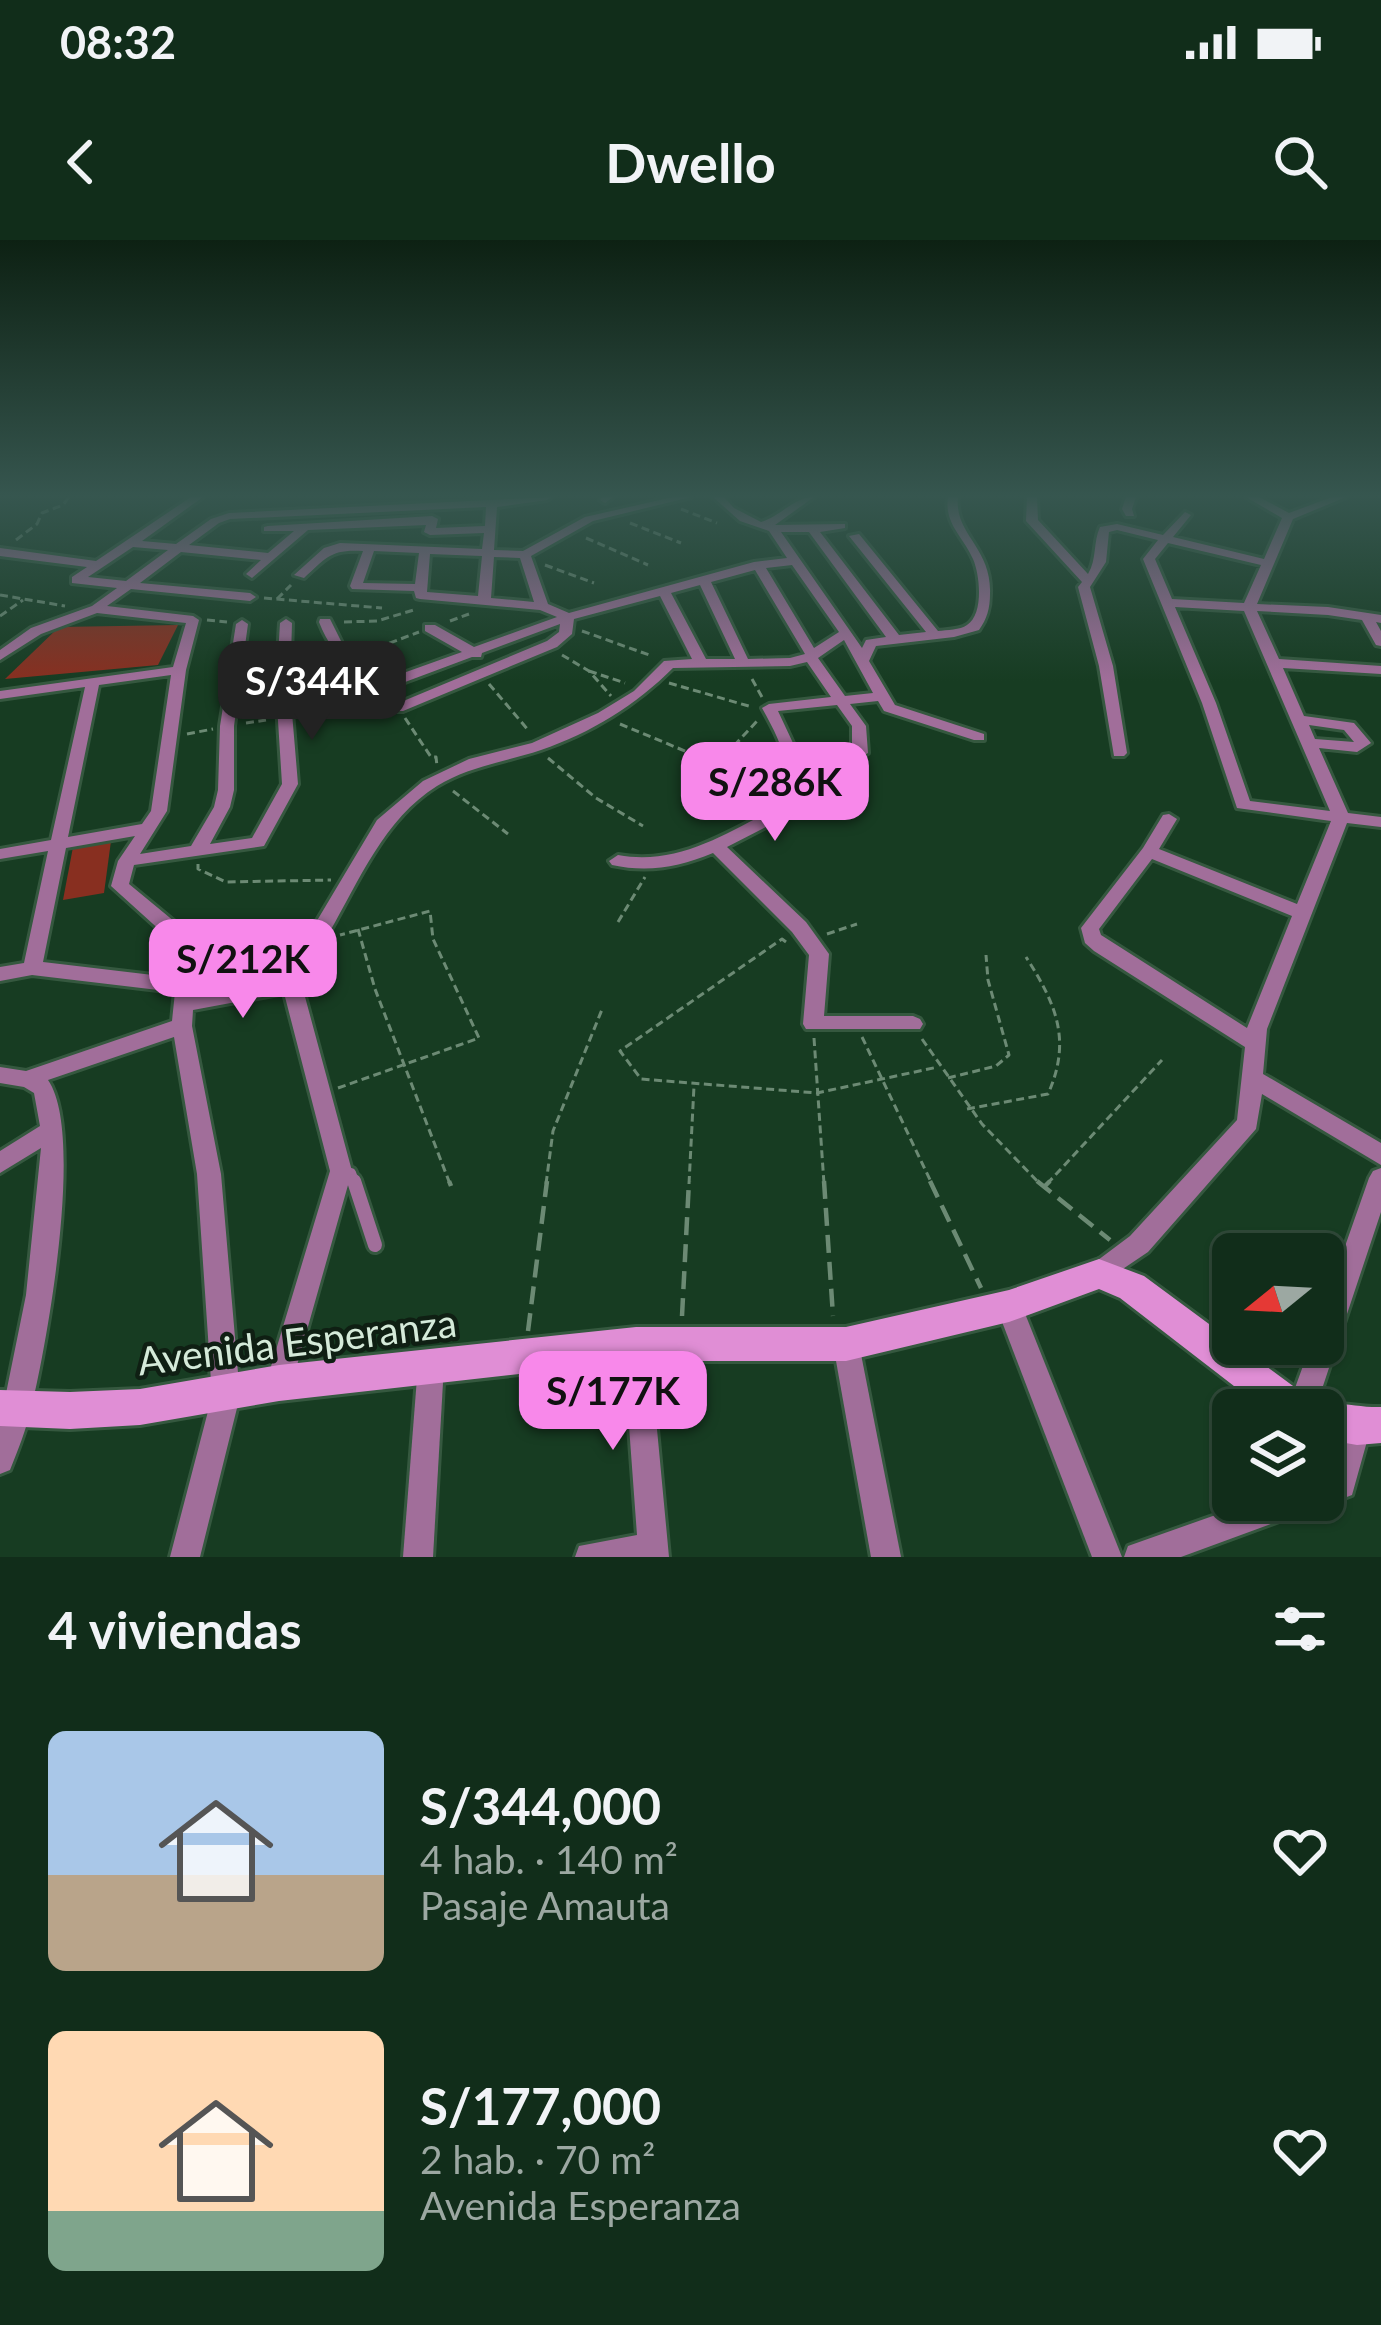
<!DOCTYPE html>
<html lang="es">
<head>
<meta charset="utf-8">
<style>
	:root { --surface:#112d1a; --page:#1e3927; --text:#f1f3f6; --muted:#9ca8a2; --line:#304939; --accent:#f888ea }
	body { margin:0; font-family:Lato,sans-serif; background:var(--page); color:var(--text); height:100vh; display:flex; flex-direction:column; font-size:45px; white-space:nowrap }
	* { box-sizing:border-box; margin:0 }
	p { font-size:39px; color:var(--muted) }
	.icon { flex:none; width:66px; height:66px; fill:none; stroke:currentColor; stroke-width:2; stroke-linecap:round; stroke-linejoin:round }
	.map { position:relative; height:1317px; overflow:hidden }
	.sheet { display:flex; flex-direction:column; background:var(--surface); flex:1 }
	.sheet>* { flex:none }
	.needle { width:78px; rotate:252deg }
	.fabs { position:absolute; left:1212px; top:993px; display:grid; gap:24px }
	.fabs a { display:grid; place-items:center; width:132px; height:132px; border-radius:18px; background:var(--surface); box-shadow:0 3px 9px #0004,0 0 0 3px var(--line); font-size:60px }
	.price { position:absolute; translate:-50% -102px; padding:0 27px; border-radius:24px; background:var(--accent); color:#111; font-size:39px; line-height:78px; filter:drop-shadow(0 3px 6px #0008) }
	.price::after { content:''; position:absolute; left:50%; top:72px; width:36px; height:27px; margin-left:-18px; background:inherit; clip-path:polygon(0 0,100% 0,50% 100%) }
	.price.current { background:#222; color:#fff }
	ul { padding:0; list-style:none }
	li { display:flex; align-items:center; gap:36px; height:300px; padding:0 48px }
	li span { display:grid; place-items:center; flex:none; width:336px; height:240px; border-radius:18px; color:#555 }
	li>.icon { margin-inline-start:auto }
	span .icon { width:144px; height:144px; fill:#fffc; stroke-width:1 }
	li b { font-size:51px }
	h2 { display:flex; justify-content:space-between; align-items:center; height:144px; padding:0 48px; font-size:51px }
	.status { display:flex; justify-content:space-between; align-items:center; height:84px; padding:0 60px; background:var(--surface); direction:ltr }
	.status svg { height:33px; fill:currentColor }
	header { display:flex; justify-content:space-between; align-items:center; height:156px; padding:0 48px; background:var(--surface); font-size:54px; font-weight:700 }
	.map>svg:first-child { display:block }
	.green { fill:#882f20 }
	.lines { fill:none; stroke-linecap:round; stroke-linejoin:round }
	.lane-far1-casing { stroke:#35583f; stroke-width:16 }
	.lane-casing { stroke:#35583f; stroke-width:20 }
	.street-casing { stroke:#35583f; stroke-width:6 }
	.secondary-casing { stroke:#35583f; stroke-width:6 }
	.path-far1 { stroke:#6c8a74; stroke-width:3; stroke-dasharray:8 4.5; stroke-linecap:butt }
	.path { stroke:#6c8a74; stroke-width:4.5; stroke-dasharray:18 9; stroke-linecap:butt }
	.lane-far1 { stroke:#a16e9a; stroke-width:10 }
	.lane { stroke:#a16e9a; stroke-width:14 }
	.street { fill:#a16e9a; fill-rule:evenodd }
	.secondary { fill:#e08ed5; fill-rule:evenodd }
	.labels { text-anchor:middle; stroke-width:9; stroke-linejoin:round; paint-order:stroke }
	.near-street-label { font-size:39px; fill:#d5ead9; stroke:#0f1f13 }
</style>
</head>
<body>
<div class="status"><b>08:32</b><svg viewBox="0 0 49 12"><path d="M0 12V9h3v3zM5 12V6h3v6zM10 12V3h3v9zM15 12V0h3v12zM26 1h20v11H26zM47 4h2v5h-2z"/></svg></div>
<header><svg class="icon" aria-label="back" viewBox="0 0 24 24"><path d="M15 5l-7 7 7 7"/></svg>Dwello<svg class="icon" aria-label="search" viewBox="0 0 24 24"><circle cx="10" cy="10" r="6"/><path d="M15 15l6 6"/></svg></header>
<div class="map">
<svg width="1381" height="1317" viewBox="0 0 1381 1317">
	<rect width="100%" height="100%" fill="#173c22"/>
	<g class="green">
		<path d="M178 385 158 425 5 439 59 387Z"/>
		<path d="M111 601 104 653 63 660 73 607Z"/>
		<path d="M272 702 270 741 198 753 202 713Z"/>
	</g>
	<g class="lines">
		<defs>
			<path id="lane-far1" d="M343 932 351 933 355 944"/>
			<path id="lane" d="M354 941 375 1005"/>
			<g id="street">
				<path d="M191 257H203L142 301 176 304 211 279 229 273 552 257 547 260 497 267 494 310 523 311 585 277 673 257H691L593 281 531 316 548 364 569 373 754 322 787 318 769 291 740 281 713 257H724L734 268 761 282C781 276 794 257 814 257L775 285 845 284V288L820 292 899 395 926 392 849 296 859 294 938 391C947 390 960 390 967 385 984 374 980 335 973 319 963 296 944 284 948 257H958C954 295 992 307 990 354 990 368 987 379 979 390L954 397 876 406 869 421 895 465 984 494V500H974L884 471 878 461 850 464 866 486 868 513 860 518 852 513V486L837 465 778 471 800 518 801 541 797 555 789 575 727 607 806 682 829 714 824 776H913L920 779 923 784 920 789H806L803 784 809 715 792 692 713 613C679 627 648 633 612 625L609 621 618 615C677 626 725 594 776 568 793 525 783 506 762 468L769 464 831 457 807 422 790 426 673 428C636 465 591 493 541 510 505 522 470 526 437 546 384 579 359 641 329 693L312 700H293L294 716 352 931 292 1143 288 1152 279 1156 270 1152 266 1143 330 931 284 753 193 770 192 786 221 934 240 1156 200 1317H170L212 1156 197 934 174 797 48 840C85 893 47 1104 31 1169 26 1190 18 1210 10 1230L0 1234V1183L26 1055 41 908 0 933V911L40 886 34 853 24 847 0 843V827L26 831 172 781 175 752 32 735 0 741V727L24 723 48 611 0 619V609L51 600 85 447 0 459V451L173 427 186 383 97 373 41 394 0 420V410L31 388 92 366 117 348 72 343V337L87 327 0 316V308L96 321ZM486 267 485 286 436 288 438 279 432 276 268 286 264 287V291H294L268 313 189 305 219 283 230 279ZM426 285 424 292 430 295 484 293 482 309 340 303 324 308 294 335 304 338C327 317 331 309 363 311L350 346 352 349 414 351 416 358 420 359 540 370 557 377 474 407 435 385H425V391L462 412 381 441 345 409 330 379H320L319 382C335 424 366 438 393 471H403L557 407 572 394 574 379 660 356 692 419 664 421 634 451 598 473 532 503 469 519 423 541 377 580 315 684 309 687 175 682 129 644 134 625 264 606 298 544 290 449 292 383 286 379 280 383 276 449 282 544 252 598 210 604 230 567 234 550V486L248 384 242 380 236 384 220 486 218 550 214 567 191 606 140 614 167 571 186 430 199 380 193 376 107 366 131 349 250 361 256 357 250 353 140 343 181 312 261 320 246 334 252 338 308 290ZM781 292H809L886 397 866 400 862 408ZM133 307 168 310 126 341 88 337ZM374 311 419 313 415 344 363 343ZM430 314 482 316 478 356 427 352ZM494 317 520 318 534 362 491 358ZM792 325 839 392 814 408 766 328ZM755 330 805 414 790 418 748 419 711 342ZM700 345 735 419H706L671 353ZM560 384 559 392 547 401 401 462 389 448 472 417H481L482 413ZM844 400 873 453 845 456 818 418ZM171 435 151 571 142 584 68 597 99 445ZM135 596 118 621 111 646 163 693 190 695 178 738 43 722 66 608ZM209 696 275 699 274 716 280 739 194 755Z"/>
				<path d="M602 257H613L605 263 600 260Z"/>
				<path d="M1027 257H1037L1038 280 1088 334C1097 319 1093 302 1100 287L1117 284 1163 295 1185 272 1191 275 1173 297 1264 319 1282 278 1246 257H1259L1289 273 1332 257H1346L1293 279 1257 364 1328 367 1381 375V383L1376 382 1381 391V406L1376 405 1362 380 1328 375 1257 371 1279 419 1381 426V434L1283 428 1304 476 1354 483 1371 503 1357 512 1319 508 1348 573 1381 577V587L1347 583 1267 789 1263 834 1381 903V925L1262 854 1256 889 1148 1012 1099 1045 1090 1042 1087 1034 1090 1026 1130 996 1237 880 1245 807 1094 711 1085 703 1081 688 1143 608 1163 575 1169 574 1177 579 1159 609 1297 664 1331 581 1237 568 1202 463 1143 319 1158 300 1117 290 1109 292 1106 322 1090 347 1113 426 1127 513 1124 516H1114L1099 426 1078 347 1082 342 1026 281ZM1168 303 1261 325 1244 363 1172 359 1155 319ZM1175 367 1244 371 1330 571 1250 561 1216 463ZM1309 485 1344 490 1354 502 1315 499ZM1152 619 1292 676 1247 788 1101 695 1099 689Z"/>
				<path d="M1126 257H1136L1132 269 1134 276H1126L1122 269Z"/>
				<path d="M1381 928V972L1315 1170H1287L1311 1104H1323V1069L1369 938 1373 931Z"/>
				<path d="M1009 1054 1018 1057 1022 1066 1122 1317H1092L996 1066 1000 1057Z"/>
				<path d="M636 1091 645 1095 649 1104 669 1317H575L579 1306 637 1295 623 1104 627 1095Z"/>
				<path d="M846 1091 855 1095 859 1104 901 1317H871L833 1104 837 1095Z"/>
				<path d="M431 1112 440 1116 444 1125 433 1317H403L418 1125 422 1116Z"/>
				<path d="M1357 1173 1367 1177 1371 1187 1352 1255 1323 1266 1313 1262 1309 1270 1181 1317H1124L1128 1306 1258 1260H1323V1238L1330 1235 1347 1177Z"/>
			</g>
			<path id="secondary" d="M1099 1019 1144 1036 1308 1157 1312 1167C1332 1159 1359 1168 1381 1167V1203L1357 1205 1323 1199V1170H1265L1120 1058 1099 1049 1009 1082 846 1121H636L279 1161 140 1185 70 1189 0 1186V1150L70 1152 140 1149 279 1125 636 1087H846L1009 1050Z"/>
		</defs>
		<use href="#lane-far1" class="lane-far1-casing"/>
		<use href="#lane" class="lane-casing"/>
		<use href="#street" class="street-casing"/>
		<use href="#secondary" class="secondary-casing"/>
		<g class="path-far1">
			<path d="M681 269 717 283"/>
			<path d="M630 283 681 303"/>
			<path d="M586 298 648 325"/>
			<path d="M16 300 37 284 42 273 63 265 69 257"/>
			<path d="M545 325 594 343"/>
			<path d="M0 355 65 366"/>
			<path d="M264 358 382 368"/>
			<path d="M277 359 291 345"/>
			<path d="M0 376 23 360"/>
			<path d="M207 380 227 382"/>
			<path d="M450 381 469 374"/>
			<path d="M344 382 377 381 417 369"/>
			<path d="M582 391 652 416"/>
			<path d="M366 412 419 392"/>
			<path d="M562 415 589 431 611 456"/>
			<path d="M589 431 625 443"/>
			<path d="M752 439 762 457"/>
			<path d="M669 443 752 467"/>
			<path d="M489 444 529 491"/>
			<path d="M299 474 327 470"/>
			<path d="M405 478 431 517H436L437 526"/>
			<path d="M246 483 266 480"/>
			<path d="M620 484 733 531"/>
			<path d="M187 494 213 489"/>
			<path d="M548 518 596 558 643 586"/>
			<path d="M717 524 759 479"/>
			<path d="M453 551 508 594"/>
			<path d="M198 624V629L226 642 331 640"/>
			<path d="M618 682 645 637"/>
			<path d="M358 689 375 749 450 944"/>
			<path d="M827 694 857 684"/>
			<path d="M786 702 782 699 620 811 641 839 817 853 938 827"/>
			<path d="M862 797 932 944"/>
			<path d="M814 798 824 944"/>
			<path d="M922 799 982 884 1040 944"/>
			<path d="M948 838 996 826 1009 815 988 740 986 715"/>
			<path d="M338 848 479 798 433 699 430 671 340 695"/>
			<path d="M967 869 1048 854C1072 800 1056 764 1026 717"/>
			<path d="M546 944 553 891 603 767"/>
			<path d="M689 944 694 846"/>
			<path d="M1047 944 1162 820"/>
		</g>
		<g class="path">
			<path d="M449 941 451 946"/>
			<path d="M824 941 833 1076"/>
			<path d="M930 941 981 1048"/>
			<path d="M1037 941 1110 1000"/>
			<path d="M1045 946 1050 941"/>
			<path d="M682 1076 689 941"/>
			<path d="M528 1091 547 941"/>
		</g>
		<use href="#lane-far1" class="lane-far1"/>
		<use href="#lane" class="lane"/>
		<use href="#street" class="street"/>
		<use href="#secondary" class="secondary"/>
	</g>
	<linearGradient id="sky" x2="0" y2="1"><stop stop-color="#0d2113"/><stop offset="0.58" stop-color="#36564f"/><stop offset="1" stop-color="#36564f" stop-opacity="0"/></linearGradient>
	<rect width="1381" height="441" fill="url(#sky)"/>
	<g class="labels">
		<g class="near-street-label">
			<text transform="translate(297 1102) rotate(-7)" y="14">Avenida Esperanza</text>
		</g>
	</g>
</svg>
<div class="fabs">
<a><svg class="needle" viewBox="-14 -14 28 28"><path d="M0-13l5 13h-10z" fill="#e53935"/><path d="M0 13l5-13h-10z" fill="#9ca8a2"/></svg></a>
<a><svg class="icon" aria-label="layers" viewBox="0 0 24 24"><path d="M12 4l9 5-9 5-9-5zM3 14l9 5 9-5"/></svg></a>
</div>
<b class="price current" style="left:312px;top:503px">S/344K</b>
<b class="price" style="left:775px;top:604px">S/286K</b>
<b class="price" style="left:243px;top:781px">S/212K</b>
<b class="price" style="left:613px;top:1213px">S/177K</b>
</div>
<section class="sheet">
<h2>4 viviendas<svg class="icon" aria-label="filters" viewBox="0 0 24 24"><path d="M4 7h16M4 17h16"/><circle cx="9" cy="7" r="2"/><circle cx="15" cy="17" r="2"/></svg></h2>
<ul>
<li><span style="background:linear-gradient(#a9c7e8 60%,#b9a48a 0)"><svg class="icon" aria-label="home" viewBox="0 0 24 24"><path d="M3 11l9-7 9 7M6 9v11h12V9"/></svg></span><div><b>S/344,000</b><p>4 hab. · 140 m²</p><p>Pasaje Amauta</p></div><svg class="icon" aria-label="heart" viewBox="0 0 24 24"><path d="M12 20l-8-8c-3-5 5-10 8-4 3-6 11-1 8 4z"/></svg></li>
<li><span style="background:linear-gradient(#ffd9b3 75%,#7fa58c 0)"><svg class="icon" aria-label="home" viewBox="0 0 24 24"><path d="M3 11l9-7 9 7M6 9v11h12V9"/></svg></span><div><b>S/177,000</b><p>2 hab. · 70 m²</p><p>Avenida Esperanza</p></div><svg class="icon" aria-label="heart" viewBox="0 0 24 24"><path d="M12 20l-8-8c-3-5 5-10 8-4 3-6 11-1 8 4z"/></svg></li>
</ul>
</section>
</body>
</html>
